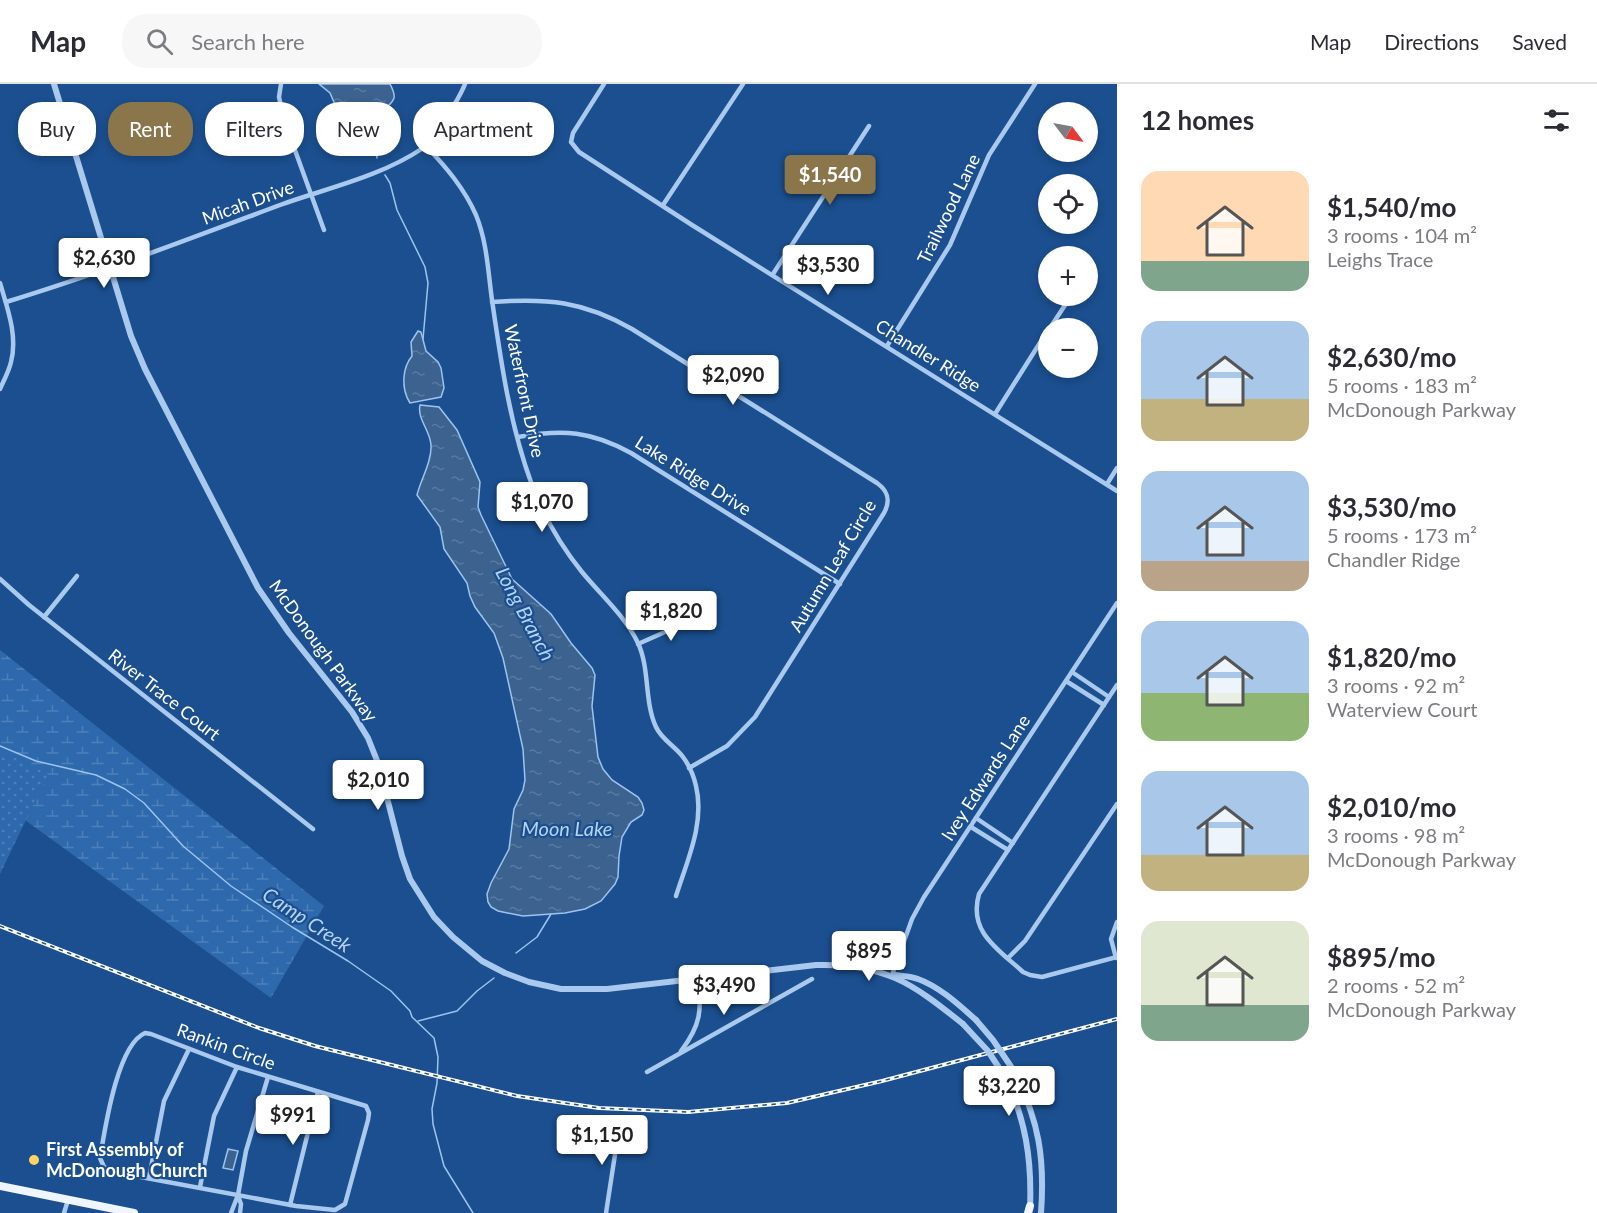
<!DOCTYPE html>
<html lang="en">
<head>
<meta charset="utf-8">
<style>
	:root { --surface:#fff; --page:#f7f7f7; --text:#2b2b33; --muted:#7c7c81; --line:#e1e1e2; --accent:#8a764a }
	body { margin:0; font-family:Lato,sans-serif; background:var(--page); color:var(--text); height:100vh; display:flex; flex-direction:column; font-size:22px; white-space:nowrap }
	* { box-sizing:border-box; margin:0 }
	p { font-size:20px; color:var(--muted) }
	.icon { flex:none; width:33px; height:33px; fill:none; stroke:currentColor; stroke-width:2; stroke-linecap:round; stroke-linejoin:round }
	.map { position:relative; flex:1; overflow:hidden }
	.panel { display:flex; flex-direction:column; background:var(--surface); width:480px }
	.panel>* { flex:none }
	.hud { position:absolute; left:18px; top:18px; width:570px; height:54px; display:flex; gap:12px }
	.needle { width:39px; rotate:122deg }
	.controls { position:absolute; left:1038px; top:18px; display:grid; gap:12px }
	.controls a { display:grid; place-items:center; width:60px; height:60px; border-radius:50%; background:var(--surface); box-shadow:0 3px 9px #0003; font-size:30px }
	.price { position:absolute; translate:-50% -51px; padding:0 14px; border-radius:6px; background:#fff; color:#222; font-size:20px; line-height:39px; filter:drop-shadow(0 2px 3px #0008) }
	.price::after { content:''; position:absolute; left:50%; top:36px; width:18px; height:14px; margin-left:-9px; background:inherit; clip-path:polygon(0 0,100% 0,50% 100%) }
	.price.on { background:var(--accent); color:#fff }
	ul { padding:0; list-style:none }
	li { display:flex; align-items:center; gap:18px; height:150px; padding:0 24px }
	li span { display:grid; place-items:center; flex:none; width:168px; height:120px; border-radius:18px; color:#555 }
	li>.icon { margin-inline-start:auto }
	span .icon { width:72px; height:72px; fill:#fffc; stroke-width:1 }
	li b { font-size:26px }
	h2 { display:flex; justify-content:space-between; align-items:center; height:72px; padding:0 24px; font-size:26px }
	.tag { padding:0 21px; border-radius:24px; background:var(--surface); box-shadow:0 3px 9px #0003; font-size:21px; line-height:54px }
	.tag.on { background:var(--accent); color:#fff }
	header { display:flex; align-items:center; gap:36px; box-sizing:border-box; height:84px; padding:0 30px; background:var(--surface); border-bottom:2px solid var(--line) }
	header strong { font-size:28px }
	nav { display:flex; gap:33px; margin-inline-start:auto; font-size:21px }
	.search { width:420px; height:54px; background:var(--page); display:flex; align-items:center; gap:15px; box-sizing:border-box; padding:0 21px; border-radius:24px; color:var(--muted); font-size:22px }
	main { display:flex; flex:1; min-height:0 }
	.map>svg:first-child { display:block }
	.wetland { fill:url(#wetland-marsh) }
	.park { fill:url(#park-dots) }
	.water { fill:url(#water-ripples); stroke:#9cc4f0; stroke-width:1.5 }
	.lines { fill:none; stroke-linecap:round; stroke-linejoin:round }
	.stream { stroke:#9cc4f0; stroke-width:1.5 }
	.minor { stroke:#a9c9ee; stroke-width:4.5 }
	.tertiary { stroke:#a9c9ee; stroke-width:6 }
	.primary { stroke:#f0f6ff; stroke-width:8 }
	.rail-casing { stroke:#fff; stroke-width:4 }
	.rail { stroke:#1b4f8f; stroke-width:1.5; stroke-dasharray:4.5; stroke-linecap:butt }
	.tertiary-bridge { stroke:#a9c9ee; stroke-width:6 }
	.poi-dot { fill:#ffd166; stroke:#1b4f8f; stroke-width:2 }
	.labels { text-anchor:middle; stroke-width:4.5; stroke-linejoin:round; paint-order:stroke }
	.street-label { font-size:18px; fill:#fff; stroke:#1b4f8f }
	.poi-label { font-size:18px; font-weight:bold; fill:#fff; stroke:#1b4f8f; text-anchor:start }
	.water-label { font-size:20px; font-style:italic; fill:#b5d3f5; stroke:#1b4f8f }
</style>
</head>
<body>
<header>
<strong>Map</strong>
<div class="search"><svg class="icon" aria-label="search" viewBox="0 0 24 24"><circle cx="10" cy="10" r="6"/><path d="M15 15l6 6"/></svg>Search here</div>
<nav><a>Map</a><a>Directions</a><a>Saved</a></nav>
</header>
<main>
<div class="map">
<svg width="1117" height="1129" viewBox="0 0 1117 1129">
	<defs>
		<pattern id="wetland-marsh" width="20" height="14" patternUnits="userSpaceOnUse" patternTransform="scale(1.5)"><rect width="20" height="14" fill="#2e69ad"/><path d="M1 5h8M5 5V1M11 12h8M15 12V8" fill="none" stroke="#4d80b9"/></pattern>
		<pattern id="park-dots" width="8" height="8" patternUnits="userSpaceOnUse" patternTransform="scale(1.5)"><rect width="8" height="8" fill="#2e69ad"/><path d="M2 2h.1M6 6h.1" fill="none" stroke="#4d80b9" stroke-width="1.8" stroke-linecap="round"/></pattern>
		<pattern id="water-ripples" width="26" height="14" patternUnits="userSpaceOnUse" patternTransform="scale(1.5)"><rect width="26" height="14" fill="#3c6290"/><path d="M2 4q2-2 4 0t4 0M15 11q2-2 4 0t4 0" fill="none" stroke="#597aa1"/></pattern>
	</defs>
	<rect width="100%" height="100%" fill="#1b4f8f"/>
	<path class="wetland" d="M0 566 324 822 271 914 0 718Z"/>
	<path class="park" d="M0 666 48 690 0 790Z"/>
	<g class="water">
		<path d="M319 0H390C392 4 395 9 394 14 390 26 354 42 343 39L330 9Z"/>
		<path d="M418 247 421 248 426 267 438 278 441 284 444 304 441 313 410 319C401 305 402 284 412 272L411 258Z"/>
		<path d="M420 321 439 323 457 346 480 398 478 423 481 431 512 495 551 530 571 559 592 584 595 591 592 622 598 673 603 685 612 696 638 713 642 719 644 726 642 731 631 738 622 753 619 772 618 793 615 800 601 817 585 825 565 829 523 832 498 827 491 823 488 818 487 810 491 799 509 765 514 725 523 706 525 696 523 665 503 574 494 549 475 523 470 512 467 499 444 465 440 443 417 411C421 395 432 377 431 361 430 346 417 335 420 321Z"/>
		<path d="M228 1065 238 1067 233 1086 223 1084Z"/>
	</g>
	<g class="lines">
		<g class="stream">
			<path d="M367 33 375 55 377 74"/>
			<path d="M385 91 390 99 397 126 425 183 428 199 423 255"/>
			<path d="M0 662 36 677 96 691 125 705 144 719 183 762 231 802 292 843 348 877 391 907 410 927 412 933 434 954 438 973 437 999 432 1025 433 1040 444 1082 473 1129"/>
			<path d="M516 869 537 853 551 830"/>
			<path d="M418 937 457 927 477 907 494 894"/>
		</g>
		<g class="minor">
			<path d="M281 0 279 13 284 36 324 146"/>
			<path d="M604 0 573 49 571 58 579 68 692 141 1117 407"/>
			<path d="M426 62C446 83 464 104 476 131 487 158 488 187 492 216 501 278 510 342 532 401 544 433 561 462 582 488 600 510 625 532 638 559 650 585 644 617 656 643 662 656 675 662 683 673 689 681 694 693 696 702 705 739 687 777 676 812"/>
			<path d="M663 121 743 0"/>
			<path d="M1088 186 1089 183"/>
			<path d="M773 190 869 42"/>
			<path d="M0 199C7 223 18 252 11 278 9 287 4 296 0 305"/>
			<path d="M6 218C98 190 189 155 280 121 327 104 380 93 423 64 434 56 460 13 465 0"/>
			<path d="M492 218C547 214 583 217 632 245L877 399C888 407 891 416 884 429L755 633 727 662 689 684"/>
			<path d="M1050 244 1071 212"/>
			<path d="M887 262 950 161 989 71 1035 0"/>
			<path d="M995 330 1048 246"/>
			<path d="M518 353C563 345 591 347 631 369L840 500"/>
			<path d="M1107 400 1117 384"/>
			<path d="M0 495 29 521 313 745"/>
			<path d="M44 533 77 492"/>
			<path d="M638 560 694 535"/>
			<path d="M1072 588 1109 613"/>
			<path d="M1066 597 1104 621"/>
			<path d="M1117 601 979 810C968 848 998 865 1023 888L1030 891 1042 893 1117 873"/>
			<path d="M976 734 1013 759"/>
			<path d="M971 743 1008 766"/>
			<path d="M1008 874 1025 857 1117 720"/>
			<path d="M1116 874 1111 855 1117 838"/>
			<path d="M892 891 912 835 924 813 1117 519"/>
			<path d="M145 949 151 950 237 983 366 1022 369 1029 368 1036 345 1120 335 1126 296 1122 114 1088 104 1083 100 1074C105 1045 117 961 145 949Z"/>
			<path d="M681 967C701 941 702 926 698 894"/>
			<path d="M647 988 812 895"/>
			<path d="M149 1094 164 1017 189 965"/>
			<path d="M200 1103 214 1032 237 983"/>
			<path d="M238 1112 241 1120 240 1129"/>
			<path d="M290 1121 318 1008"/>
			<path d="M64 1129 68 1116"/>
			<path d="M231 1129 238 1111 246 1067 268 993"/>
			<path d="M606 1129 620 1038"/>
		</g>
		<g class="tertiary">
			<path d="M54 0 131 252 145 285 258 504 289 549 352 628 368 654 378 679 402 772 410 795 434 833 453 853 482 877 505 889 529 898 561 905H607L816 881C884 879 912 899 963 940"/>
			<path d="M895 891C902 892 911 892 918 895 940 903 959 921 976 936"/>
			<path d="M1014 987C1039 1037 1045 1074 1041 1129"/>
			<path d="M1003 990C1026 1033 1032 1077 1030 1125"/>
		</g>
		<g class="primary">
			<path d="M0 1102 134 1129"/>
			<path d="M1028 1129 1030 1122"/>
		</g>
		<defs>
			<path id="rail" d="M0 842 259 944 315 962 517 1012 599 1024 688 1028 787 1019 882 997 1117 935"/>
		</defs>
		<use href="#rail" class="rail-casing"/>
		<use href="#rail" class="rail"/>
		<g class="tertiary-bridge">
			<path d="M976 936 993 956 1014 987"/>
			<path d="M963 940 988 967 1003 990"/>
		</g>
	</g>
	<circle class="poi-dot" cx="34" cy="1076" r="6"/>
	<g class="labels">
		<g class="street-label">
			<text transform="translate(248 119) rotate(-20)" y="6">Micah Drive</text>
			<text transform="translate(949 125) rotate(-64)" y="6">Trailwood Lane</text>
			<text transform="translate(928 272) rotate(32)" y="6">Chandler Ridge</text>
			<text transform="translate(524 307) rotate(78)" y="6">Waterfront Drive</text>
			<text transform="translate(693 392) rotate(32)" y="6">Lake Ridge Drive</text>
			<text transform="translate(833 482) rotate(-59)" y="6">Autumn Leaf Circle</text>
			<text transform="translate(323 567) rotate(54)" y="6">McDonough Parkway</text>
			<text transform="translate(164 611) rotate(38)" y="6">River Trace Court</text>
			<text transform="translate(986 694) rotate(-57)" y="6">Ivey Edwards Lane</text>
			<text transform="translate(226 963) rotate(20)" y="6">Rankin Circle</text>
		</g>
		<g class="poi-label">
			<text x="46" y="1072">First Assembly of<tspan x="46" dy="21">McDonough Church</tspan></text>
		</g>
		<g class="water-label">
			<text transform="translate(525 530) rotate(62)" y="7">Long Branch</text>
			<text x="567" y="752">Moon Lake</text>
			<text transform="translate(307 836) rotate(33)" y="7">Camp Creek</text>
		</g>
	</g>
</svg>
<div class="controls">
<a><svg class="needle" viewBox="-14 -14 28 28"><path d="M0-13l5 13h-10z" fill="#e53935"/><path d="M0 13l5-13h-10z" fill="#7c7c81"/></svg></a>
<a><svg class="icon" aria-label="locate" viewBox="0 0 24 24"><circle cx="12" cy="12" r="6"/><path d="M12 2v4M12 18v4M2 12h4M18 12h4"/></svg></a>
<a>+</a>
<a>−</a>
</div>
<b class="price on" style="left:830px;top:122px">$1,540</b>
<b class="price" style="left:104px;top:205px">$2,630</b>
<b class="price" style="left:828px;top:212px">$3,530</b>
<b class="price" style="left:733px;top:322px">$2,090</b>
<b class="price" style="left:542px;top:449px">$1,070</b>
<b class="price" style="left:671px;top:558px">$1,820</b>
<b class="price" style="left:378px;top:727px">$2,010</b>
<b class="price" style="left:869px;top:898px">$895</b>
<b class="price" style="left:724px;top:932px">$3,490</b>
<b class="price" style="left:1009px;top:1033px">$3,220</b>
<b class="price" style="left:293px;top:1062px">$991</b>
<b class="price" style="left:602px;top:1082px">$1,150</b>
<div class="hud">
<a class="tag">Buy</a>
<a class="tag on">Rent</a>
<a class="tag">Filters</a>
<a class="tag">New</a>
<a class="tag">Apartment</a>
</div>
</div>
<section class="panel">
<h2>12 homes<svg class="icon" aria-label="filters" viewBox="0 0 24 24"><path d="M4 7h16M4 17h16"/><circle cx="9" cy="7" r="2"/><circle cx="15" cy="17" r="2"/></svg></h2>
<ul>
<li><span style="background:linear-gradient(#ffd9b3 75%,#7fa58c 0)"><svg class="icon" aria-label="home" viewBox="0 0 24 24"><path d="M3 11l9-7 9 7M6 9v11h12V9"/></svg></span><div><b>$1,540/mo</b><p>3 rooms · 104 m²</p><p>Leighs Trace</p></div></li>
<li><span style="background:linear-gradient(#a9c7e8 65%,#c2b280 0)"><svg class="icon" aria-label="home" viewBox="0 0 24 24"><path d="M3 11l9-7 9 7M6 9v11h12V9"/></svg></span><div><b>$2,630/mo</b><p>5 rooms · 183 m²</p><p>McDonough Parkway</p></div></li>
<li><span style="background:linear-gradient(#a9c7e8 75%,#b9a48a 0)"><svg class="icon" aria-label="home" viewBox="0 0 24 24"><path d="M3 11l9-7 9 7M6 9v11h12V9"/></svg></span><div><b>$3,530/mo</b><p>5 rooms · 173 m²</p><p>Chandler Ridge</p></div></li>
<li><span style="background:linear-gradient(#a9c7e8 60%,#8fb573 0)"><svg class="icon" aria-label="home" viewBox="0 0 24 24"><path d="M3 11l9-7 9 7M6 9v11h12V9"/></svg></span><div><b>$1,820/mo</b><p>3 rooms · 92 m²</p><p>Waterview Court</p></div></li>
<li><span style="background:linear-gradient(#a9c7e8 70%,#c2b280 0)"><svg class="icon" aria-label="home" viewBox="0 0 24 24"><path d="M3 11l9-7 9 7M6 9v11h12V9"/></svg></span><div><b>$2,010/mo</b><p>3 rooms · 98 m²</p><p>McDonough Parkway</p></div></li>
<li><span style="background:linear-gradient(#dfe7d0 70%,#7fa58c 0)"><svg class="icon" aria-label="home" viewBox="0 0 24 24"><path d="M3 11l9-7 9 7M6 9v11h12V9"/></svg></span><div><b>$895/mo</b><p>2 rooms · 52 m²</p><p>McDonough Parkway</p></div></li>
</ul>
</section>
</main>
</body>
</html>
